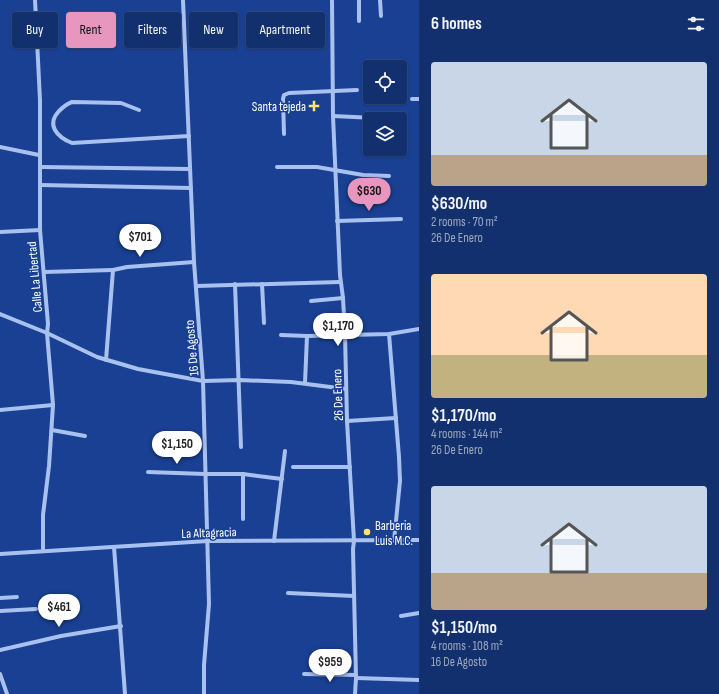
<!DOCTYPE html>
<html lang="en">
<head>
<meta charset="utf-8">
<style>
	:root { --surface:#13306e; --page:#203c76; --text:#f1f3f6; --muted:#9da9c2; --line:#324b81; --accent:#e797bd }
	body { margin:0; font-family:"Sofia Sans Condensed",sans-serif; background:var(--page); color:var(--text); height:100vh; display:flex; flex-direction:column; font-size:15px; white-space:nowrap }
	* { box-sizing:border-box; margin:0 }
	p { font-size:13px; color:var(--muted) }
	.icon { flex:none; width:22px; height:22px; fill:none; stroke:currentColor; stroke-width:2; stroke-linecap:round; stroke-linejoin:round }
	.map { position:relative; flex:1; overflow:hidden }
	.panel { display:flex; flex-direction:column; background:var(--surface); width:300px }
	.panel>* { flex:none }
	.top-card { position:absolute; left:12px; top:12px; width:347px; height:36px; display:flex; gap:8px }
	.controls { position:absolute; left:363px; top:60px; display:grid; gap:8px }
	.controls a { display:grid; place-items:center; width:44px; height:44px; border-radius:4px; background:var(--surface); box-shadow:0 1px 3px #0004,0 0 0 1px var(--line); font-size:20px }
	.price { position:absolute; translate:-50% -34px; padding:0 9px; border-radius:14px; background:#fff; color:#222; font-size:13px; line-height:26px; filter:drop-shadow(0 1px 2px #0008) }
	.price::after { content:''; position:absolute; left:50%; top:24px; width:12px; height:9px; margin-left:-6px; background:inherit; clip-path:polygon(0 0,100% 0,50% 100%) }
	.price.on { background:var(--accent); color:#111 }
	ul { padding:0; list-style:none }
	li { display:grid; align-content:center; gap:8px; height:212px; padding:0 12px }
	li span { display:grid; place-items:center; height:124px; border-radius:4px; color:#555 }
	li>.icon { margin-inline-start:auto }
	span .icon { width:72px; height:72px; fill:#fffc; stroke-width:1 }
	li b { font-size:17px }
	h2 { display:flex; justify-content:space-between; align-items:center; height:48px; padding:0 12px; font-size:17px }
	.chip { padding:0 14px; border-radius:4px; background:var(--surface); box-shadow:0 1px 3px #0004,0 0 0 1px var(--line); font-size:14px; line-height:36px }
	.chip.on { background:var(--accent); color:#111 }
	main { display:flex; flex:1; min-height:0 }
	.map>svg:first-child { display:block }
	.lines { fill:none; stroke-linecap:round; stroke-linejoin:round }
	.street { stroke:#a9c1ef; stroke-width:4 }
	.poi-dot { fill:#ffe467; stroke:#194092; stroke-width:1.5 }
	.labels { text-anchor:middle; stroke-width:3; stroke-linejoin:round; paint-order:stroke }
	.poi-label { font-size:13px; fill:#fff; stroke:#194092; text-anchor:end }
	.street-label { font-size:13px; fill:#fff; stroke:#194092 }
</style>
</head>
<body>
<main>
<div class="map">
<svg width="419" height="694" viewBox="0 0 419 694">
	<rect width="100%" height="100%" fill="#194092"/>
	<g class="lines">
		<g class="street">
			<path d="M35 0 40 100V230L48 324 47 333 53 405 49 466 43 515V551"/>
			<path d="M183 0 194 262 203 381 209 604 204 665V694"/>
			<path d="M332 0 333 116 340 275 343 298 345 334 347 421 354 541 353 549 356 678 355 694"/>
			<path d="M359 0V21"/>
			<path d="M380 0 381 16"/>
			<path d="M412 99H419"/>
			<path d="M139 110 121 103 72 102C66 104 63 107 59 111 46 125 57 137 72 143L189 136"/>
			<path d="M333 116 375 118"/>
			<path d="M284 134 283 99 284 95 289 93 357 90"/>
			<path d="M0 147 39 155"/>
			<path d="M40 167 190 169"/>
			<path d="M277 167H317L363 175 389 176"/>
			<path d="M40 185 191 188"/>
			<path d="M337 221 401 219"/>
			<path d="M0 232 40 230"/>
			<path d="M44 272 113 270"/>
			<path d="M235 284 241 447"/>
			<path d="M262 284 264 323"/>
			<path d="M196 286 340 282"/>
			<path d="M311 301 343 298"/>
			<path d="M0 314 47 333 97 357 138 369 203 381 239 380 291 382 346 389"/>
			<path d="M389 334 399 457 400 481 394 541"/>
			<path d="M281 335 307 336 389 334 419 329"/>
			<path d="M106 360 113 270 127 267 194 262"/>
			<path d="M305 383 307 336"/>
			<path d="M0 410 53 405"/>
			<path d="M347 421 396 418"/>
			<path d="M52 430 85 436"/>
			<path d="M293 467H350"/>
			<path d="M148 472 205 474H243L282 479"/>
			<path d="M243 474V519"/>
			<path d="M274 541 285 451"/>
			<path d="M114 547 125 694"/>
			<path d="M0 554 208 541 419 540"/>
			<path d="M288 593 354 596"/>
			<path d="M0 598 17 597"/>
			<path d="M0 611 36 609"/>
			<path d="M401 616 419 613"/>
			<path d="M0 650 61 636 121 626"/>
			<path d="M0 674 7 694"/>
			<path d="M304 674 356 675"/>
			<path d="M356 678 419 680"/>
		</g>
	</g>
	<g class="poi-dot">
		<path d="M312 100h4v4h4v4h-4v4h-4v-4h-4v-4h4z"/>
		<circle cx="367" cy="532" r="4"/>
	</g>
	<g class="labels">
		<g class="poi-label">
			<text x="306" y="111">Santa tejeda</text>
			<text x="375" y="530" text-anchor="start">Barberia<tspan x="375" dy="15">Luis M.C.</tspan></text>
		</g>
		<g class="street-label">
			<text transform="translate(34 277) rotate(-95)" y="5">Calle La Libertad</text>
			<text transform="translate(191 348) rotate(-95)" y="5">16 De Agosto</text>
			<text transform="translate(337 395) rotate(-92)" y="5">26 De Enero</text>
			<text transform="translate(209 532) rotate(-2)" y="5">La Altagracia</text>
		</g>
	</g>
</svg>
<div class="controls">
<a><svg class="icon" aria-label="locate" viewBox="0 0 24 24"><circle cx="12" cy="12" r="6"/><path d="M12 2v4M12 18v4M2 12h4M18 12h4"/></svg></a>
<a><svg class="icon" aria-label="layers" viewBox="0 0 24 24"><path d="M12 4l9 5-9 5-9-5zM3 14l9 5 9-5"/></svg></a>
</div>
<b class="price on" style="left:369px;top:212px">$630</b>
<b class="price" style="left:140px;top:258px">$701</b>
<b class="price" style="left:338px;top:347px">$1,170</b>
<b class="price" style="left:177px;top:465px">$1,150</b>
<b class="price" style="left:59px;top:628px">$461</b>
<b class="price" style="left:330px;top:683px">$959</b>
<div class="top-card">
<a class="chip">Buy</a>
<a class="chip on">Rent</a>
<a class="chip">Filters</a>
<a class="chip">New</a>
<a class="chip">Apartment</a>
</div>
</div>
<section class="panel">
<h2>6 homes<svg class="icon" aria-label="filters" viewBox="0 0 24 24"><path d="M4 7h16M4 17h16"/><circle cx="9" cy="7" r="2"/><circle cx="15" cy="17" r="2"/></svg></h2>
<ul>
<li><span style="background:linear-gradient(#c9d6e8 75%,#b9a48a 0)"><svg class="icon" aria-label="home" viewBox="0 0 24 24"><path d="M3 11l9-7 9 7M6 9v11h12V9"/></svg></span><div><b>$630/mo</b><p>2 rooms · 70 m²</p><p>26 De Enero</p></div></li>
<li><span style="background:linear-gradient(#ffd9b3 65%,#c2b280 0)"><svg class="icon" aria-label="home" viewBox="0 0 24 24"><path d="M3 11l9-7 9 7M6 9v11h12V9"/></svg></span><div><b>$1,170/mo</b><p>4 rooms · 144 m²</p><p>26 De Enero</p></div></li>
<li><span style="background:linear-gradient(#c9d6e8 70%,#b9a48a 0)"><svg class="icon" aria-label="home" viewBox="0 0 24 24"><path d="M3 11l9-7 9 7M6 9v11h12V9"/></svg></span><div><b>$1,150/mo</b><p>4 rooms · 108 m²</p><p>16 De Agosto</p></div></li>
</ul>
</section>
</main>
</body>
</html>
